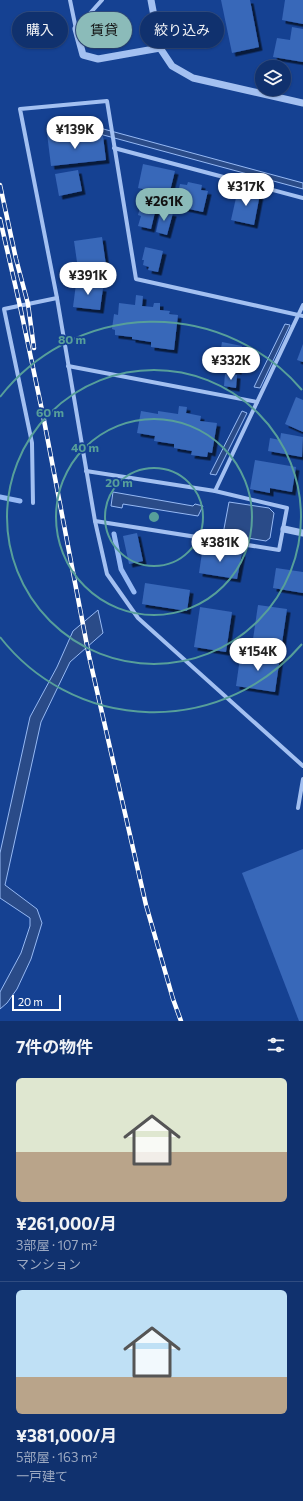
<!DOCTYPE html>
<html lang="ja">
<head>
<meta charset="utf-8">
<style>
	:root { --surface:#10316e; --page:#1e3d76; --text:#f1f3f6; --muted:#9ca9c2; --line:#304c81; --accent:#8bbbb9 }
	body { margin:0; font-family:Commissioner,"Noto Sans JP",sans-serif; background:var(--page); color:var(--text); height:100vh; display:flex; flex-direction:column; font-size:15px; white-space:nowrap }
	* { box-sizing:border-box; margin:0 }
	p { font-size:13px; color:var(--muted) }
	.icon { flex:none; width:22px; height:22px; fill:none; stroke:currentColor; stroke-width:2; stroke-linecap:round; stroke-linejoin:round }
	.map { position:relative; height:1021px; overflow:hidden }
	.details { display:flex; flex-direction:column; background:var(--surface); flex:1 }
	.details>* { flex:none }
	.hud { position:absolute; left:12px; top:12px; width:279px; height:36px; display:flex; gap:8px }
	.fabs { position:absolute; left:255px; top:60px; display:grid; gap:8px }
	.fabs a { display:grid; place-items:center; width:36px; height:36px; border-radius:50%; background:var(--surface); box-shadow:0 1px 3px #0004,0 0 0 1px var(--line); font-size:20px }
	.scale { position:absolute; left:12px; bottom:10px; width:49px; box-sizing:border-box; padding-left:4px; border:2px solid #fff; border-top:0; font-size:11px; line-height:14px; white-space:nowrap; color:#fff; -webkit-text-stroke:3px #154192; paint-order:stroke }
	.price { position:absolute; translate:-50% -34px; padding:0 9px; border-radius:14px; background:#fff; color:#222; font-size:13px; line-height:26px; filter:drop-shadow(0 1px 2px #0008) }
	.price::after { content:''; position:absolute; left:50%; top:24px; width:12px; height:9px; margin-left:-6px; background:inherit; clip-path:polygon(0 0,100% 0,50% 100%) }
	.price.active { background:var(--accent); color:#111 }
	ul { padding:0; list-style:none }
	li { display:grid; align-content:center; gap:8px; height:212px; padding:0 16px }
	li+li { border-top:1px solid var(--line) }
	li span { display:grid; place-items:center; height:124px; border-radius:6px; color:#555 }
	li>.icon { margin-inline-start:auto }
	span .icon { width:72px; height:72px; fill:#fffc; stroke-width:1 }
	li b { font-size:17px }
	h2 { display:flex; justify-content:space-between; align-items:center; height:48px; padding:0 16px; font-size:17px }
	.tag { padding:0 14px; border-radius:18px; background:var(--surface); box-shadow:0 1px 3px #0004,0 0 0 1px var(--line); font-size:14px; line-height:36px }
	.tag.active { background:var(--accent); color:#111 }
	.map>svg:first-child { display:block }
	.water { fill:#2a4b88; stroke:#96b9f4 }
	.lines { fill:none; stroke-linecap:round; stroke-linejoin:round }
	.stream { stroke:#96b9f4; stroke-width:5 }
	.building { fill:#3967b9; filter:url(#shadow) }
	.minor { stroke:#a3c0f1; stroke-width:4 }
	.tertiary { stroke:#a3c0f1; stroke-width:7 }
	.rail-casing { stroke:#fff; stroke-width:4.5 }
	.rail { stroke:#154192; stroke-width:3; stroke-dasharray:9; stroke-linecap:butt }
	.ring { fill:none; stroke:#579f9a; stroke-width:2 }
	.centre { fill:#579f9a; stroke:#154192; stroke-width:2 }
	.ring-label { font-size:12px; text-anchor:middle; font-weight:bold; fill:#579f9a; stroke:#154192; stroke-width:3.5; stroke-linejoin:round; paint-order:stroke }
</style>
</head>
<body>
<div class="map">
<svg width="303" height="1021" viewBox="0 0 303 1021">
	<defs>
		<filter id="shadow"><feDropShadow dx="3.5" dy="3.5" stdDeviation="0" flood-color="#0009"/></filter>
	</defs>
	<rect width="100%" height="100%" fill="#154192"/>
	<g class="water">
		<path d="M59 117 303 183V189L59 123Z"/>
		<path d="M285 324 290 325 260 388 254 387Z"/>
		<path d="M242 411 247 413 216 475 210 474Z"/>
		<path d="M113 492 193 506 195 504 203 506 198 516 123 504 122 508 111 506Z"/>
		<path d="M229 502 269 508 274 513 270 538 266 541 223 534Z"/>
		<path d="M98 610 103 633 70 662 41 722 5 885 37 909 42 923 31 959 17 989 7 1003 0 1009V992L21 953 30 926V918L0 898V853L30 717 57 667 73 631Z"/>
	</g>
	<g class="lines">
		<g class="stream">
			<path d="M0 497 20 501"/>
			<path d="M114 534 121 569 134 592"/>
		</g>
	</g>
	<g class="building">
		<path d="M221 0H250L259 47 232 53Z"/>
		<path d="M285 0H303V24L282 20Z"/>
		<path d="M292 27 303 29V62L273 57 277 38 290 40Z"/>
		<path d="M61 131 62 141 103 136 106 160 51 166 47 133Z"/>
		<path d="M143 164 175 171 169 195 138 188Z"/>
		<path d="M78 170 82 191 59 196 55 174Z"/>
		<path d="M188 182 202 185 201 190 208 191 203 212 175 206 180 184 187 185Z"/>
		<path d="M238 189 260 194 254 225 231 220Z"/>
		<path d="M141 204 156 208 151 229 138 226 141 216 138 215Z"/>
		<path d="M161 210 173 213 167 235 156 232Z"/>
		<path d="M102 237 106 265 78 269 74 241Z"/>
		<path d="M145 247 163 251 158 272 148 270 149 267 143 265 144 260H142Z"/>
		<path d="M82 280 90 281V286L103 288 100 310 73 307 76 284 81 285Z"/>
		<path d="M136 295 143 296 142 306 153 307 154 303H160V310L170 311 169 314 178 315 174 350 151 347V342L132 339V337L115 335V330L112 329 114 314 118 315 119 303 135 305Z"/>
		<path d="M222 342 242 346 238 371 218 367Z"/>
		<path d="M303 344V362L297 360Z"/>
		<path d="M225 374 237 375 236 388 224 386Z"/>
		<path d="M296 397 303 400V432L285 424Z"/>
		<path d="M179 406 187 407 186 413 201 416 200 421 217 423 212 453 208 452 207 457 191 455 192 451 174 448V444L154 441 155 436 137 433 141 411 158 414V411L178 414Z"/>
		<path d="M281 433 303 437 302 457 268 451 270 438 280 440Z"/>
		<path d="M255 460 296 467 292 492 270 488V493L250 489Z"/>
		<path d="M137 533 143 561 129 564 123 536Z"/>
		<path d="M203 546 242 553 237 579 199 573Z"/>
		<path d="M276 568 303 572V593L273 588Z"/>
		<path d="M145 583 190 590 187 611 142 604Z"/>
		<path d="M258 605 287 609 281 650 252 646Z"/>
		<path d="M200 607 232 612 226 652 194 647Z"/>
		<path d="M241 651 280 657 275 692 236 686Z"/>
		<path d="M303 849V1021H299L242 873Z"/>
	</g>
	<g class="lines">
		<g class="minor">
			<path d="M70 0 76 29"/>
			<path d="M76 29 102 0"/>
			<path d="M114 148 303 198"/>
			<path d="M303 316 136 279 107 101 20 109 57 298 95 521 107 574 138 618 303 766"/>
			<path d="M68 366 257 402"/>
			<path d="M86 471 215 491 287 508 279 550 95 521"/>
			<path d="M215 491 303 305"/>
			<path d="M33 503 32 443 4 309 57 298"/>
			<path d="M298 808 303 779"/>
		</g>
		<g class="tertiary">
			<path d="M151 0 160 48 172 66 193 78 303 103"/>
			<path d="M76 29 83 55 98 59 160 48"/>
			<path d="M284 529 303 533"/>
		</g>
		<defs>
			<g id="rail">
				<path d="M0 185 16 259 28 304 34 348"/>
				<path d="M0 219 20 306 43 415 89 656 146 905 173 999 181 1021"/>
			</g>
		</defs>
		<use href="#rail" class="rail-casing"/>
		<use href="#rail" class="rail"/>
	</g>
	<g class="ring">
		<circle cx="154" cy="517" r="49"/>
		<circle cx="154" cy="517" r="98"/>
		<circle cx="154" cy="517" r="147"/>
		<path d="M302 644A195 195 0 0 1 0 637M0 397A195 195 0 0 1 302 390"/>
	</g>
	<circle cx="154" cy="517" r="6" class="centre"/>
	<g class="ring-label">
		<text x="72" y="344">80 m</text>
		<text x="50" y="417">60 m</text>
		<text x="85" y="452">40 m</text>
		<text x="119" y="487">20 m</text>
	</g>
</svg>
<div class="fabs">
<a><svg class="icon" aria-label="layers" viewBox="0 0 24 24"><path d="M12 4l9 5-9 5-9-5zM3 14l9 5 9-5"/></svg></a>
</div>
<div class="scale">20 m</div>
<b class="price" style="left:75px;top:150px">¥139K</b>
<b class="price" style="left:246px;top:207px">¥317K</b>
<b class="price active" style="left:164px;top:222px">¥261K</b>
<b class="price" style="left:88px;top:296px">¥391K</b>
<b class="price" style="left:231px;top:381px">¥332K</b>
<b class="price" style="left:220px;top:563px">¥381K</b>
<b class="price" style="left:258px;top:672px">¥154K</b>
<div class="hud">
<a class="tag">購入</a>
<a class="tag active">賃貸</a>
<a class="tag">絞り込み</a>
</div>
</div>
<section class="details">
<h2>7件の物件<svg class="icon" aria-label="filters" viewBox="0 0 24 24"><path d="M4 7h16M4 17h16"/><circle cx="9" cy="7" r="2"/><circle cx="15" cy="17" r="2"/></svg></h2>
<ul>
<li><span style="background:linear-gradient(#dfe7d0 60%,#b9a48a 0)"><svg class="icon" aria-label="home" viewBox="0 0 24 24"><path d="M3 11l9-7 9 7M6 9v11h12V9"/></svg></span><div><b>¥261,000/月</b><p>3部屋 · 107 m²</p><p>マンション</p></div></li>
<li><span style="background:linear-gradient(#bfe0f5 70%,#b9a48a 0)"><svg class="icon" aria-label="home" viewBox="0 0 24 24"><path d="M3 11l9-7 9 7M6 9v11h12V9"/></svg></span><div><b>¥381,000/月</b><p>5部屋 · 163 m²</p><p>一戸建て</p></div></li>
</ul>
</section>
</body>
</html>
